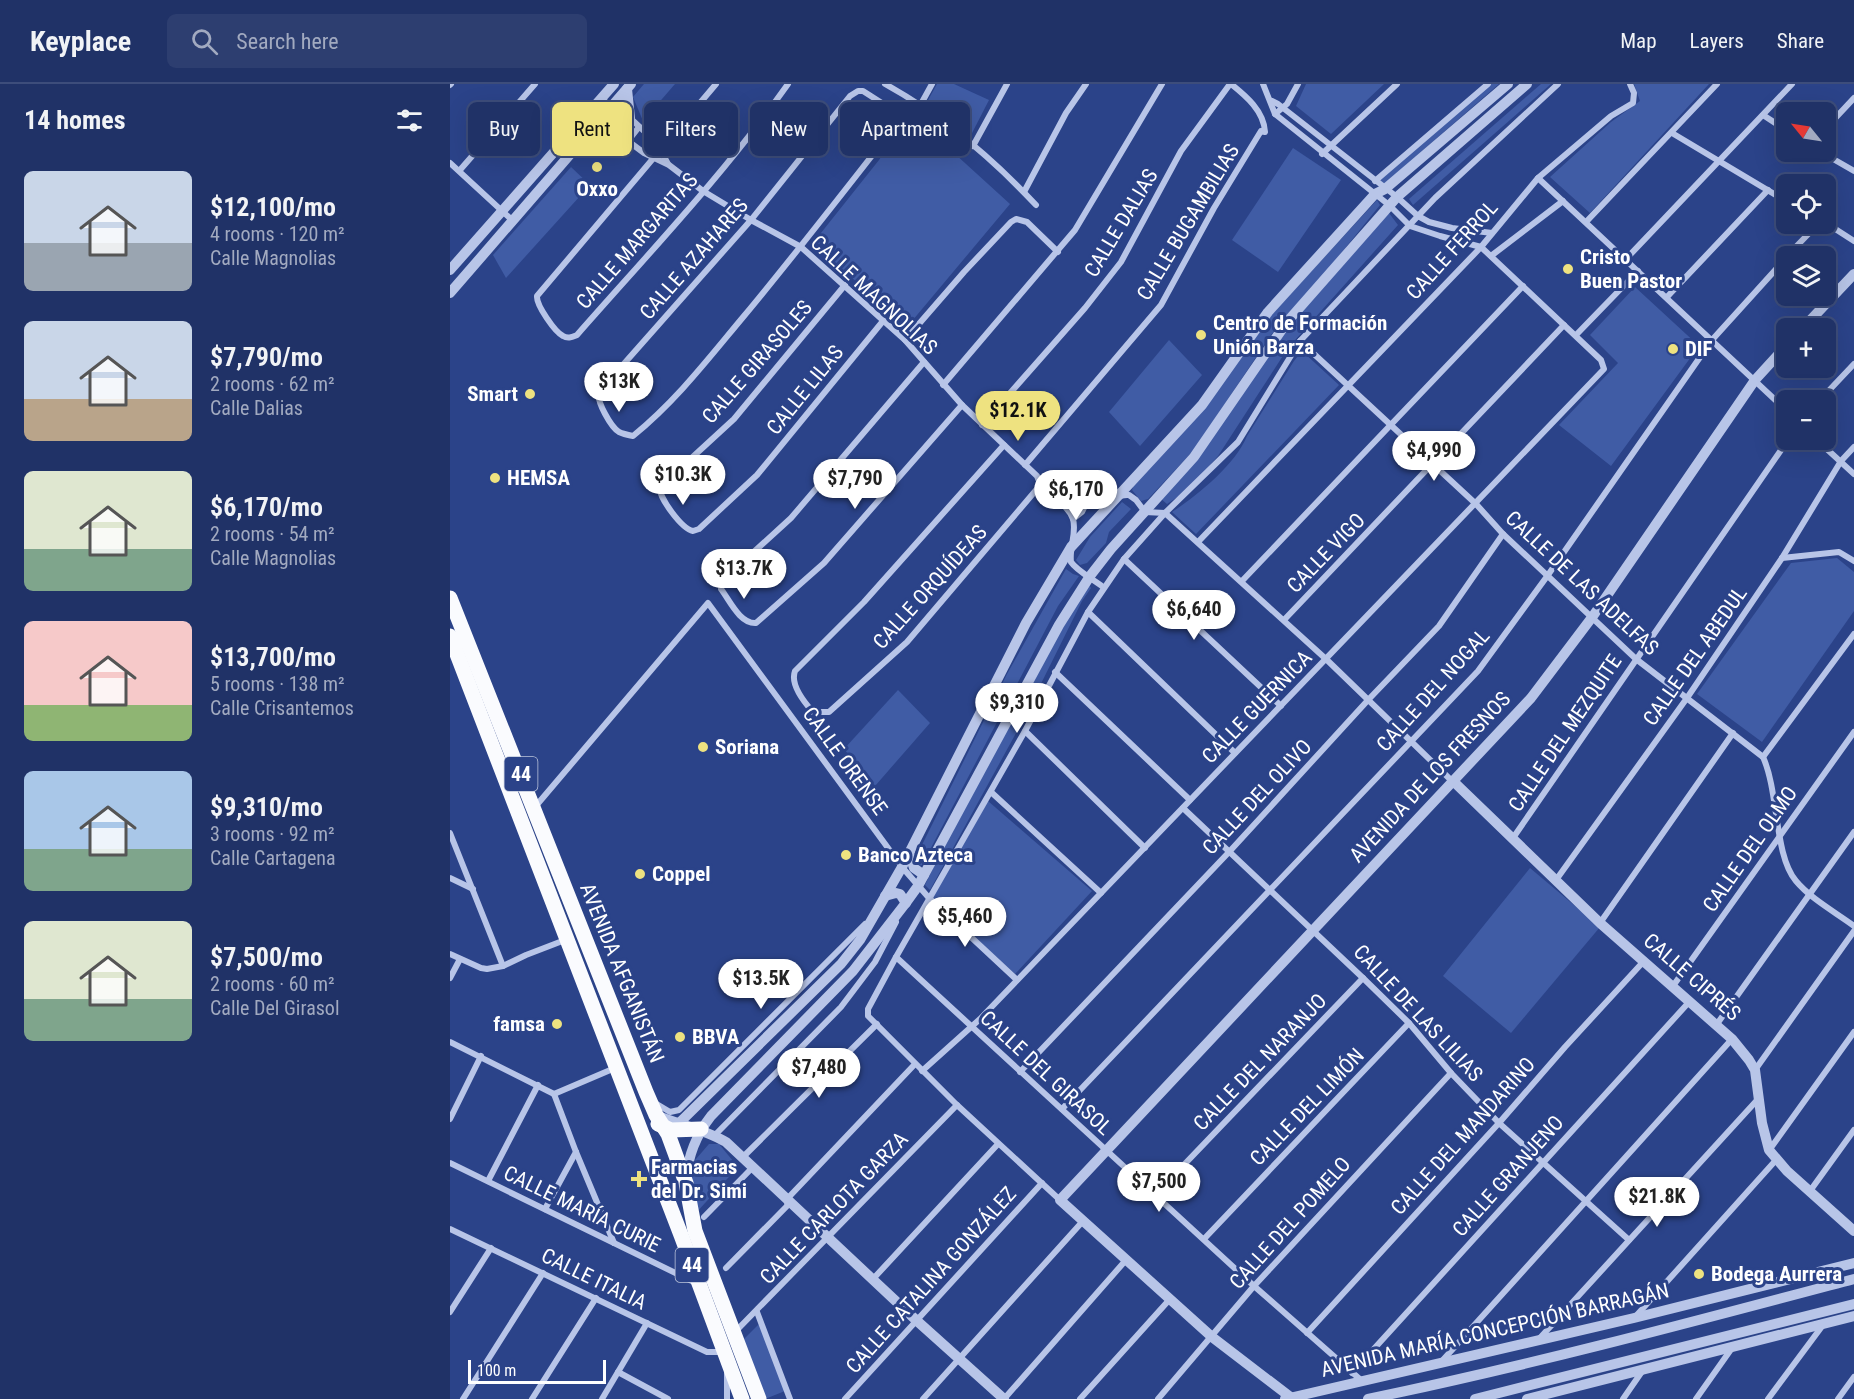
<!DOCTYPE html>
<html lang="en">
<head>
<meta charset="utf-8">
<style>
	:root { --surface:#203267; --page:#2d3e70; --text:#f1f3f6; --muted:#a2aac0; --line:#3d4d7b; --accent:#eee280 }
	body { margin:0; font-family:"Roboto Condensed",sans-serif; background:var(--page); color:var(--text); height:100vh; display:flex; flex-direction:column; font-size:22px; white-space:nowrap }
	* { box-sizing:border-box; margin:0 }
	p { font-size:20px; color:var(--muted) }
	.icon { flex:none; width:33px; height:33px; fill:none; stroke:currentColor; stroke-width:2; stroke-linecap:round; stroke-linejoin:round }
	.map { position:relative; flex:1; overflow:hidden }
	.panel { display:flex; flex-direction:column; background:var(--surface); width:450px }
	.panel>* { flex:none }
	.guide { position:absolute; left:18px; top:18px; width:570px; height:54px; display:flex; gap:12px }
	.needle { width:39px; rotate:300deg }
	.buttons { position:absolute; left:1326px; top:18px; display:grid; gap:12px }
	.buttons a { display:grid; place-items:center; width:60px; height:60px; border-radius:9px; background:var(--surface); box-shadow:0 6px 24px #0002,0 0 0 2px var(--line); font-size:30px }
	.scale { position:absolute; left:18px; bottom:15px; width:138px; box-sizing:border-box; padding-left:6px; border:3px solid #fff; border-top:0; font-size:16px; line-height:21px; white-space:nowrap; color:#fff; -webkit-text-stroke:4px #2b4389; paint-order:stroke }
	.price { position:absolute; translate:-50% -51px; padding:0 14px; border-radius:21px; background:#fff; color:#222; font-size:20px; line-height:39px; filter:drop-shadow(0 2px 3px #0008) }
	.price::after { content:''; position:absolute; left:50%; top:36px; width:18px; height:14px; margin-left:-9px; background:inherit; clip-path:polygon(0 0,100% 0,50% 100%) }
	.price.on { background:var(--accent); color:#111 }
	ul { padding:0; list-style:none }
	li { display:flex; align-items:center; gap:18px; height:150px; padding:0 24px }
	li span { display:grid; place-items:center; flex:none; width:168px; height:120px; border-radius:9px; color:#555 }
	li>.icon { margin-inline-start:auto }
	span .icon { width:72px; height:72px; fill:#fffc; stroke-width:1 }
	li b { font-size:26px }
	h2 { display:flex; justify-content:space-between; align-items:center; height:72px; padding:0 24px; font-size:26px }
	.pill { padding:0 21px; border-radius:9px; background:var(--surface); box-shadow:0 6px 24px #0002,0 0 0 2px var(--line); font-size:21px; line-height:54px }
	.pill.on { background:var(--accent); color:#111 }
	header { display:flex; align-items:center; gap:36px; box-sizing:border-box; height:84px; padding:0 30px; background:var(--surface); border-bottom:2px solid var(--line) }
	header strong { font-size:28px }
	nav { display:flex; gap:33px; margin-inline-start:auto; font-size:21px }
	.search { width:420px; height:54px; background:var(--page); display:flex; align-items:center; gap:15px; box-sizing:border-box; padding:0 21px; border-radius:9px; color:var(--muted); font-size:22px }
	main { display:flex; flex:1; min-height:0 }
	.map>svg:first-child { display:block }
	.green { fill:#405ca5 }
	.lines { fill:none; stroke-linecap:round; stroke-linejoin:round }
	.minor { stroke:#b8c5e8; stroke-width:6 }
	.tertiary { stroke:#b8c5e8; stroke-width:10 }
	.primary { stroke:#fafbfe; stroke-width:15 }
	.poi-dot { fill:#eee280; stroke:#2b4389; stroke-width:2 }
	.labels { text-anchor:middle; stroke-width:6; stroke-linejoin:round; paint-order:stroke }
	.shield { fill:#2b4389; stroke:#bfc7dc; stroke-width:1.5 }
	.shield-label { font-size:20px; font-weight:bold; fill:#fff }
	.poi-label { font-size:21px; font-weight:bold; fill:#fff; stroke:#2b4389; text-anchor:start }
	.street-label { font-size:21px; fill:#fff; stroke:#2b4389 }
</style>
</head>
<body>
<header>
<strong>Keyplace</strong>
<div class="search"><svg class="icon" aria-label="search" viewBox="0 0 24 24"><circle cx="10" cy="10" r="6"/><path d="M15 15l6 6"/></svg>Search here</div>
<nav><a>Map</a><a>Layers</a><a>Share</a></nav>
</header>
<main>
<section class="panel">
<h2>14 homes<svg class="icon" aria-label="filters" viewBox="0 0 24 24"><path d="M4 7h16M4 17h16"/><circle cx="9" cy="7" r="2"/><circle cx="15" cy="17" r="2"/></svg></h2>
<ul>
<li><span style="background:linear-gradient(#c9d6e8 60%,#9aa5b1 0)"><svg class="icon" aria-label="home" viewBox="0 0 24 24"><path d="M3 11l9-7 9 7M6 9v11h12V9"/></svg></span><div><b>$12,100/mo</b><p>4 rooms · 120 m²</p><p>Calle Magnolias</p></div></li>
<li><span style="background:linear-gradient(#c9d6e8 65%,#b9a48a 0)"><svg class="icon" aria-label="home" viewBox="0 0 24 24"><path d="M3 11l9-7 9 7M6 9v11h12V9"/></svg></span><div><b>$7,790/mo</b><p>2 rooms · 62 m²</p><p>Calle Dalias</p></div></li>
<li><span style="background:linear-gradient(#dfe7d0 65%,#7fa58c 0)"><svg class="icon" aria-label="home" viewBox="0 0 24 24"><path d="M3 11l9-7 9 7M6 9v11h12V9"/></svg></span><div><b>$6,170/mo</b><p>2 rooms · 54 m²</p><p>Calle Magnolias</p></div></li>
<li><span style="background:linear-gradient(#f6c9c9 70%,#8fb573 0)"><svg class="icon" aria-label="home" viewBox="0 0 24 24"><path d="M3 11l9-7 9 7M6 9v11h12V9"/></svg></span><div><b>$13,700/mo</b><p>5 rooms · 138 m²</p><p>Calle Crisantemos</p></div></li>
<li><span style="background:linear-gradient(#a9c7e8 65%,#7fa58c 0)"><svg class="icon" aria-label="home" viewBox="0 0 24 24"><path d="M3 11l9-7 9 7M6 9v11h12V9"/></svg></span><div><b>$9,310/mo</b><p>3 rooms · 92 m²</p><p>Calle Cartagena</p></div></li>
<li><span style="background:linear-gradient(#dfe7d0 65%,#7fa58c 0)"><svg class="icon" aria-label="home" viewBox="0 0 24 24"><path d="M3 11l9-7 9 7M6 9v11h12V9"/></svg></span><div><b>$7,500/mo</b><p>2 rooms · 60 m²</p><p>Calle Del Girasol</p></div></li>
</ul>
</section>
<div class="map">
<svg width="1404" height="1315" viewBox="0 0 1404 1315">
	<rect width="100%" height="100%" fill="#2b4389"/>
	<g class="green">
		<path d="M194 0H225L193 37 183 13Z"/>
		<path d="M487 0H504L539 16 520 53 477 18Z"/>
		<path d="M856 0H934L881 50 846 22Z"/>
		<path d="M1041 0H1049L934 100 930 96Z"/>
		<path d="M1091 0H1101L963 121 959 115Z"/>
		<path d="M1184 0H1259L1140 129 1100 93 1161 38 1190 17Z"/>
		<path d="M460 29 560 120 457 243 363 159 429 76Z"/>
		<path d="M843 64 891 96 828 188 782 156Z"/>
		<path d="M121 83 140 101 56 194 43 171Z"/>
		<path d="M927 116 930 121 884 178 821 251 743 367 698 415 691 417 682 406 684 400 822 230Z"/>
		<path d="M939 129 948 141 838 264 768 372 738 406 717 420 710 414 839 242Z"/>
		<path d="M1185 203 1249 262 1161 382 1109 341 1168 279 1140 251Z"/>
		<path d="M719 256 752 291 690 362 659 328Z"/>
		<path d="M852 267 889 301 746 450 722 428C748 411 785 381 797 352L844 277Z"/>
		<path d="M672 418 681 425 659 448 656 459 637 479 630 481 626 476 640 453Z"/>
		<path d="M1387 474 1404 488V527L1312 658 1247 610 1341 479Z"/>
		<path d="M616 485 623 490 629 492 608 522 472 781 466 782 465 775 557 590Z"/>
		<path d="M637 499 641 504 632 517 571 640 480 806 475 801 505 738Z"/>
		<path d="M448 606 480 639 425 702 394 665Z"/>
		<path d="M538 717 642 807 565 890 482 814Z"/>
		<path d="M1080 784 1150 843 1061 949 993 892Z"/>
		<path d="M259 1060H269L288 1083 245 1130 239 1083Z"/>
		<path d="M310 1239 335 1307 315 1315 291 1258Z"/>
	</g>
	<g class="lines">
		<g class="minor">
			<path d="M266 0 87 212C86 221 105 248 113 252 118 255 122 253 127 251 199 169 275 89 338 0"/>
			<path d="M435 0C491 31 542 74 586 121"/>
			<path d="M0 1 1 0"/>
			<path d="M408 7H413L449 30 448 37 439 50C391 111 344 172 294 232 258 275 227 316 183 352 178 351 173 350 169 348 161 343 146 317 149 308L301 136 400 12Z"/>
			<path d="M151 14 161 23 180 34 206 58 218 80"/>
			<path d="M822 17 828 20 947 113 968 132 979 138 1002 144 1042 149"/>
			<path d="M471 20 482 0"/>
			<path d="M145 21 154 31 166 48 194 69 219 81 253 107 301 136 351 163 455 256 512 321 587 392C593 412 617 417 623 435 627 449 619 463 621 478 627 487 643 495 653 503"/>
			<path d="M825 30 837 20 848 0"/>
			<path d="M1313 31 1336 46"/>
			<path d="M1376 44 1404 14"/>
			<path d="M1222 49 1336 117"/>
			<path d="M178 57 189 43"/>
			<path d="M523 62 557 0"/>
			<path d="M1371 68 1404 87"/>
			<path d="M872 70 947 0"/>
			<path d="M0 79 63 137"/>
			<path d="M10 86 85 0"/>
			<path d="M1088 94 1336 326"/>
			<path d="M925 97 1038 0"/>
			<path d="M574 108 616 29 636 0"/>
			<path d="M1136 138 1267 0"/>
			<path d="M1376 139 1404 157"/>
			<path d="M1041 172 1113 117"/>
			<path d="M1337 172 1368 140"/>
			<path d="M1176 175 1342 0"/>
			<path d="M395 201 284 335 210 403C208 413 232 445 243 447L249 445 307 391 433 237"/>
			<path d="M1217 213 1318 106"/>
			<path d="M1126 251 1188 187"/>
			<path d="M455 256 514 188 561 138 566 135 577 138 608 168"/>
			<path d="M850 257 1026 420 1053 450 1186 575 1313 673C1329 708 1324 771 1346 797 1361 815 1385 828 1404 842"/>
			<path d="M474 278 341 434 272 497 271 505C280 517 290 540 306 539L374 479 512 321"/>
			<path d="M493 301 625 146 712 0"/>
			<path d="M1370 316 1404 280"/>
			<path d="M532 341 635 224 671 178 731 67 780 0"/>
			<path d="M1367 356 1404 390"/>
			<path d="M554 361 414 518 345 587C340 600 354 618 363 628H379L457 558 598 392"/>
			<path d="M575 381 711 221 764 124 811 47 815 48C814 27 796 12 781 0"/>
			<path d="M595 392H598C613 403 631 419 650 417 660 416 669 410 679 411L686 416 695 428 715 429 877 576 1003 698"/>
			<path d="M623 435 632 428 638 416"/>
			<path d="M748 458 1031 163 1088 94 1161 32 1183 19 1184 9 1180 0"/>
			<path d="M1332 474 1389 468 1404 477"/>
			<path d="M674 475 831 622"/>
			<path d="M792 497 1073 202"/>
			<path d="M638 528 785 669"/>
			<path d="M834 536 1114 241"/>
			<path d="M605 588 740 716"/>
			<path d="M575 647 695 764"/>
			<path d="M1313 673 1404 550"/>
			<path d="M541 708 651 809"/>
			<path d="M85 723 258 519 452 783 479 814 567 896"/>
			<path d="M733 724 913 894 959 939 1001 989 1049 1039 1179 1156"/>
			<path d="M0 749 53 882"/>
			<path d="M1063 754 1338 356"/>
			<path d="M0 794 23 805"/>
			<path d="M1106 796 1237 614 1332 474 1391 377 1404 363"/>
			<path d="M1150 839 1283 649"/>
			<path d="M0 870 31 884 37 885 53 882 76 871 115 856"/>
			<path d="M446 873 804 1202 912 1297"/>
			<path d="M0 894 10 875"/>
			<path d="M1223 902 1404 648"/>
			<path d="M1267 940 1404 748"/>
			<path d="M0 958 104 1010"/>
			<path d="M1305 986 1404 847"/>
			<path d="M472 987 530 935 1154 285 1151 276 1031 163 990 152 960 142 939 121 825 30 813 0"/>
			<path d="M570 988 780 767 919 615 989 542 1053 450"/>
			<path d="M104 1010 126 1068 164 1159"/>
			<path d="M104 1010 165 984"/>
			<path d="M205 1019 220 1028 229 1026 415 840"/>
			<path d="M612 1025 1028 587 1098 491 1262 256 1336 174"/>
			<path d="M0 1035 31 972"/>
			<path d="M265 1051 391 923 425 878 446 838"/>
			<path d="M1320 1065 1404 948"/>
			<path d="M294 1072 427 940"/>
			<path d="M0 1079 246 1199"/>
			<path d="M38 1097 88 1001"/>
			<path d="M1360 1107 1404 1046"/>
			<path d="M706 1110 913 894"/>
			<path d="M610 1116 507 1021 418 932V925L446 873 575 647 638 528 674 475 715 429 788 358 850 257 985 114 1108 0"/>
			<path d="M95 1125 126 1068"/>
			<path d="M254 1133 303 1083"/>
			<path d="M0 1145 257 1268H274"/>
			<path d="M754 1155 959 939"/>
			<path d="M276 1184 337 1122 338 1114 465 980"/>
			<path d="M423 1195 548 1060"/>
			<path d="M0 1228 41 1164"/>
			<path d="M307 1228 340 1315"/>
			<path d="M1186 1232 1326 1076"/>
			<path d="M284 1249 507 1021"/>
			<path d="M857 1249 1049 1039 1115 963 1194 877"/>
			<path d="M1089 1255 1309 1014"/>
			<path d="M992 1277 1282 955"/>
			<path d="M277 1287V1315"/>
			<path d="M168 1288 218 1315"/>
			<path d="M902 1289 1240 917"/>
			<path d="M13 1315 93 1189"/>
			<path d="M82 1315 146 1214"/>
			<path d="M152 1315 197 1239"/>
			<path d="M395 1315 592 1099"/>
			<path d="M473 1315 633 1137"/>
			<path d="M554 1315 676 1176"/>
			<path d="M630 1315 720 1215"/>
			<path d="M708 1315 804 1202 1001 989"/>
			<path d="M1173 1315 1193 1286"/>
			<path d="M1246 1315 1282 1264"/>
			<path d="M1318 1315 1373 1241"/>
			<path d="M1388 1315 1404 1293"/>
		</g>
		<g class="tertiary">
			<path d="M177 5 180 34"/>
			<path d="M134 56 166 48"/>
			<path d="M0 186 164 0"/>
			<path d="M0 209 181 0"/>
			<path d="M1353 244 1404 190"/>
			<path d="M1004 698 1150 839 1282 955 1299 976 1305 986 1312 1039 1319 1066 1337 1087 1404 1147"/>
			<path d="M459 769 464 784 474 791"/>
			<path d="M435 812 446 809 450 810 456 819"/>
			<path d="M206 1031C230 1041 254 1045 276 1058L466 1236 554 1315"/>
			<path d="M220 1048 391 880 410 856 452 783 576 539 621 463 752 321 818 228 925 110 935 105 1058 0"/>
			<path d="M236 1095C238 1072 247 1050 261 1032L403 887 455 820 468 802 609 541 640 492 661 465 744 373 837 238 947 113 1077 0"/>
			<path d="M835 1315 1184 1234 1404 1179"/>
			<path d="M843 1315 762 1253 610 1116 1081 614 1143 532 1305 296 1336 262"/>
			<path d="M918 1315C1082 1281 1242 1238 1404 1195"/>
			<path d="M1025 1315 1404 1220"/>
			<path d="M1077 1315 1404 1232"/>
		</g>
		<g class="primary">
			<path d="M0 514 196 1008 206 1031 218 1050 236 1099 245 1147 309 1315"/>
			<path d="M0 552 231 1151 292 1315"/>
			<path d="M208 1040 221 1046 251 1045"/>
		</g>
	</g>
	<g class="poi-dot">
		<circle cx="147" cy="83" r="6"/>
		<circle cx="1118" cy="185" r="6"/>
		<circle cx="751" cy="251" r="6"/>
		<circle cx="1223" cy="265" r="6"/>
		<circle cx="80" cy="310" r="6"/>
		<circle cx="45" cy="394" r="6"/>
		<circle cx="253" cy="663" r="6"/>
		<circle cx="396" cy="771" r="6"/>
		<circle cx="190" cy="790" r="6"/>
		<circle cx="107" cy="940" r="6"/>
		<circle cx="230" cy="953" r="6"/>
		<path d="M186 1086h6v6h6v6h-6v6h-6v-6h-6v-6h6z"/>
		<circle cx="1249" cy="1190" r="6"/>
	</g>
	<g class="labels">
		<g class="shield">
			<rect x="54.5" y="673" width="33" height="34" rx="4.5"/>
			<rect x="225.5" y="1164" width="33" height="34" rx="4.5"/>
		</g>
		<g class="shield-label">
			<text x="71" y="697">44</text>
			<text x="242" y="1188">44</text>
		</g>
		<g class="poi-label">
			<text x="147" y="112" text-anchor="middle">Oxxo</text>
			<text x="1130" y="180">Cristo<tspan x="1130" dy="24">Buen Pastor</tspan></text>
			<text x="763" y="246">Centro de Formación<tspan x="763" dy="24">Unión Barza</tspan></text>
			<text x="1235" y="272">DIF</text>
			<text x="68" y="317" text-anchor="end">Smart</text>
			<text x="57" y="401">HEMSA</text>
			<text x="265" y="670">Soriana</text>
			<text x="408" y="778">Banco Azteca</text>
			<text x="202" y="797">Coppel</text>
			<text x="95" y="947" text-anchor="end">famsa</text>
			<text x="242" y="960">BBVA</text>
			<text x="201" y="1090">Farmacias<tspan x="201" dy="24">del Dr. Simi</tspan></text>
			<text x="1261" y="1197">Bodega Aurrera</text>
		</g>
		<g class="street-label">
			<text transform="translate(738 138) rotate(-59)" y="7">CALLE BUGAMBILIAS</text>
			<text transform="translate(671 139) rotate(-59)" y="7">CALLE DALIAS</text>
			<text transform="translate(187 157) rotate(-49)" y="7">CALLE MARGARITAS</text>
			<text transform="translate(1002 166) rotate(-48)" y="7">CALLE FERROL</text>
			<text transform="translate(244 175) rotate(-49)" y="7">CALLE AZAHARES</text>
			<text transform="translate(424 211) rotate(43)" y="7">CALLE MAGNOLIAS</text>
			<text transform="translate(307 278) rotate(-49)" y="7">CALLE GIRASOLES</text>
			<text transform="translate(355 306) rotate(-51)" y="7">CALLE LILAS</text>
			<text transform="translate(876 469) rotate(-46)" y="7">CALLE VIGO</text>
			<text transform="translate(1132 499) rotate(43)" y="7">CALLE DE LAS ADELFAS</text>
			<text transform="translate(480 503) rotate(-48)" y="7">CALLE ORQUÍDEAS</text>
			<text transform="translate(1245 572) rotate(-55)" y="7">CALLE DEL ABEDUL</text>
			<text transform="translate(983 606) rotate(-48)" y="7">CALLE DEL NOGAL</text>
			<text transform="translate(807 623) rotate(-46)" y="7">CALLE GUERNICA</text>
			<text transform="translate(1115 649) rotate(-56)" y="7">CALLE DEL MEZQUITE</text>
			<text transform="translate(395 677) rotate(54)" y="7">CALLE ORENSE</text>
			<text transform="translate(980 693) rotate(-47)" y="7">AVENIDA DE LOS FRESNOS</text>
			<text transform="translate(807 713) rotate(-47)" y="7">CALLE DEL OLIVO</text>
			<text transform="translate(1300 765) rotate(-55)" y="7">CALLE DEL OLMO</text>
			<text transform="translate(172 889) rotate(68)" y="7">AVENIDA AFGANISTÁN</text>
			<text transform="translate(1242 893) rotate(41)" y="7">CALLE CIPRÉS</text>
			<text transform="translate(968 929) rotate(47)" y="7">CALLE DE LAS LILIAS</text>
			<text transform="translate(810 978) rotate(-46)" y="7">CALLE DEL NARANJO</text>
			<text transform="translate(596 989) rotate(43)" y="7">CALLE DEL GIRASOL</text>
			<text transform="translate(857 1023) rotate(-46)" y="7">CALLE DEL LIMÓN</text>
			<text transform="translate(1013 1052) rotate(-48)" y="7">CALLE DEL MANDARINO</text>
			<text transform="translate(1058 1092) rotate(-48)" y="7">CALLE GRANJENO</text>
			<text transform="translate(384 1124) rotate(-46)" y="7">CALLE CARLOTA GARZA</text>
			<text transform="translate(132 1125) rotate(26)" y="7">CALLE MARÍA CURIE</text>
			<text transform="translate(840 1139) rotate(-48)" y="7">CALLE DEL POMELO</text>
			<text transform="translate(144 1195) rotate(26)" y="7">CALLE ITALIA</text>
			<text transform="translate(481 1196) rotate(-48)" y="7">CALLE CATALINA GONZÁLEZ</text>
			<text transform="translate(1045 1246) rotate(-13)" y="7">AVENIDA MARÍA CONCEPCIÓN BARRAGÁN</text>
		</g>
	</g>
</svg>
<div class="buttons">
<a><svg class="needle" viewBox="-14 -14 28 28"><path d="M0-13l5 13h-10z" fill="#e53935"/><path d="M0 13l5-13h-10z" fill="#a2aac0"/></svg></a>
<a><svg class="icon" aria-label="locate" viewBox="0 0 24 24"><circle cx="12" cy="12" r="6"/><path d="M12 2v4M12 18v4M2 12h4M18 12h4"/></svg></a>
<a><svg class="icon" aria-label="layers" viewBox="0 0 24 24"><path d="M12 4l9 5-9 5-9-5zM3 14l9 5 9-5"/></svg></a>
<a>+</a>
<a>−</a>
</div>
<div class="scale">100 m</div>
<b class="price" style="left:169px;top:329px">$13K</b>
<b class="price on" style="left:568px;top:358px">$12.1K</b>
<b class="price" style="left:984px;top:398px">$4,990</b>
<b class="price" style="left:233px;top:422px">$10.3K</b>
<b class="price" style="left:405px;top:426px">$7,790</b>
<b class="price" style="left:626px;top:437px">$6,170</b>
<b class="price" style="left:294px;top:516px">$13.7K</b>
<b class="price" style="left:744px;top:557px">$6,640</b>
<b class="price" style="left:567px;top:650px">$9,310</b>
<b class="price" style="left:515px;top:864px">$5,460</b>
<b class="price" style="left:311px;top:926px">$13.5K</b>
<b class="price" style="left:369px;top:1015px">$7,480</b>
<b class="price" style="left:709px;top:1129px">$7,500</b>
<b class="price" style="left:1207px;top:1144px">$21.8K</b>
<div class="guide">
<a class="pill">Buy</a>
<a class="pill on">Rent</a>
<a class="pill">Filters</a>
<a class="pill">New</a>
<a class="pill">Apartment</a>
</div>
</div>
</main>
</body>
</html>
